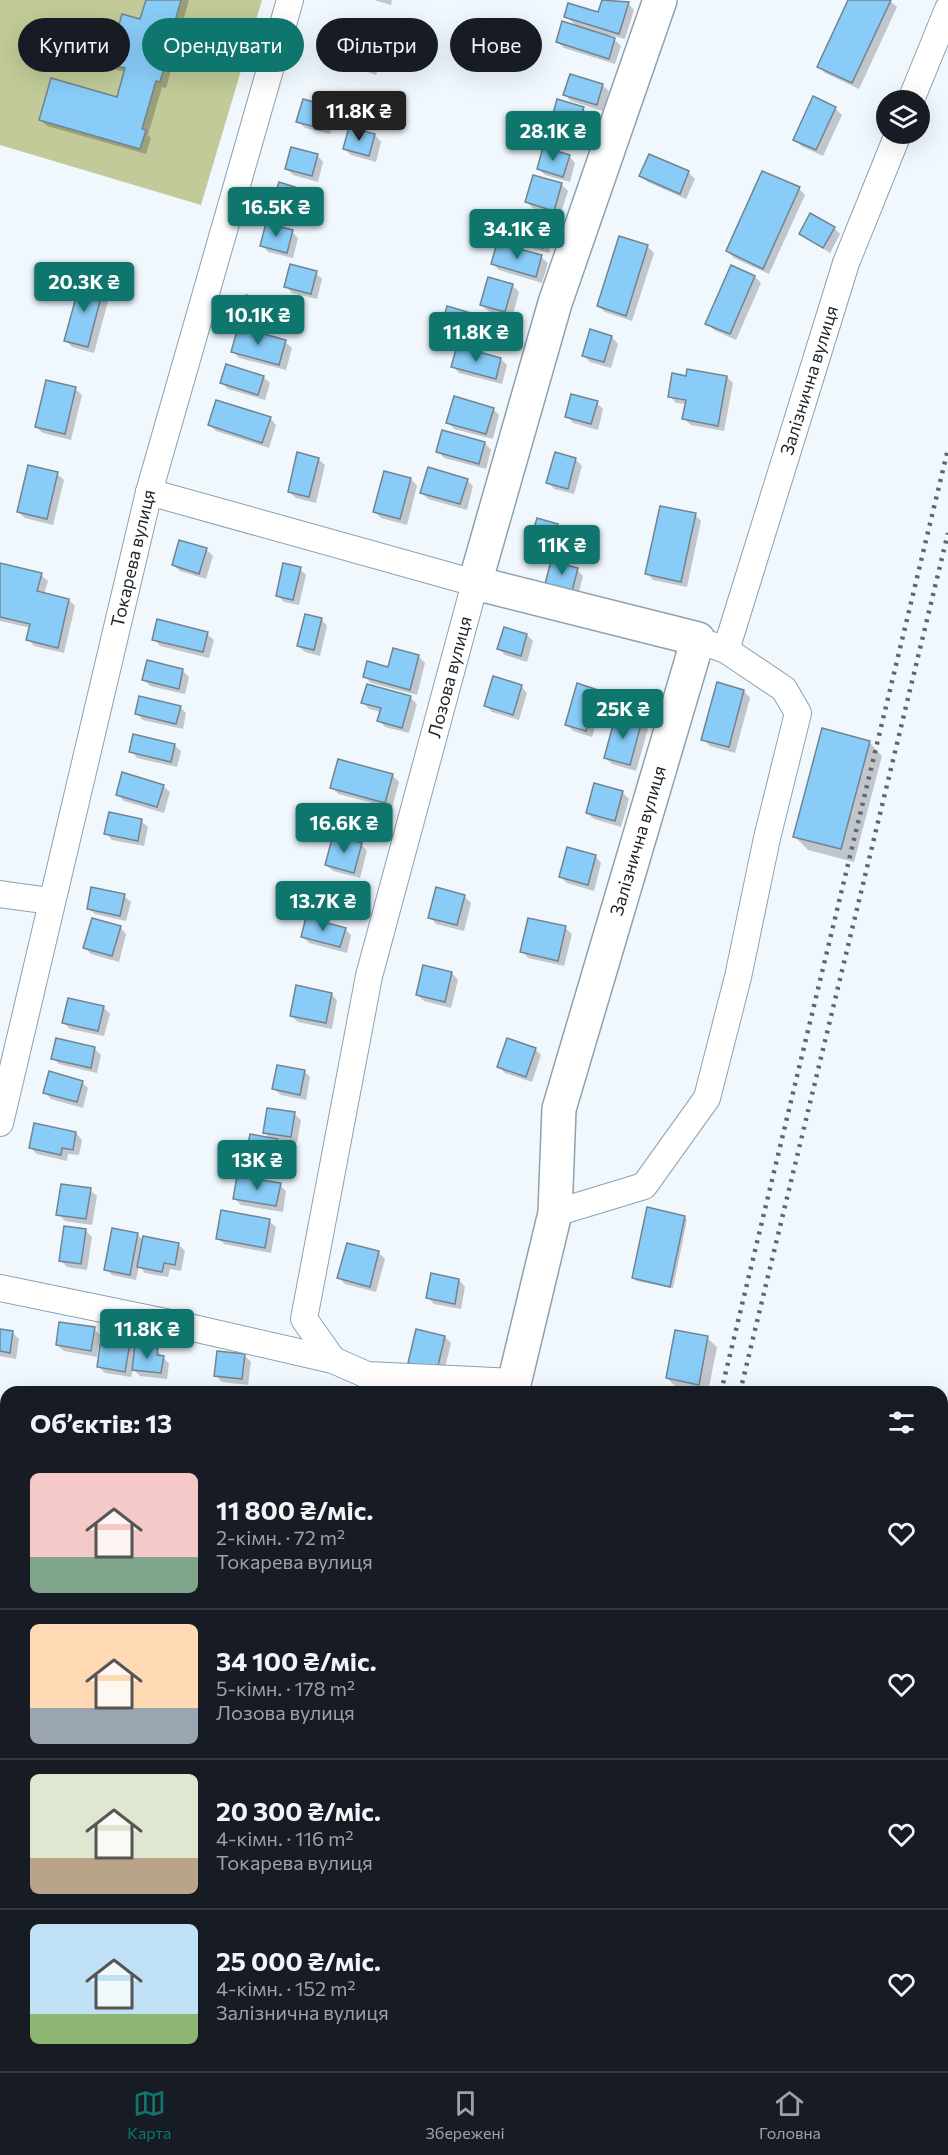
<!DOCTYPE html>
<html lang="uk">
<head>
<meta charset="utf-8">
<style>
	:root { --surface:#171b24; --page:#242831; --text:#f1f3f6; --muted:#9ea1a6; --line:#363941; --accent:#0f766e }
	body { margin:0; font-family:Commissioner,sans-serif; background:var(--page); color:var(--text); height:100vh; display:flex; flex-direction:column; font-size:22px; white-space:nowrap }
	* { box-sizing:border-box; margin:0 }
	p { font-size:20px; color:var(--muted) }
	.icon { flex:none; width:33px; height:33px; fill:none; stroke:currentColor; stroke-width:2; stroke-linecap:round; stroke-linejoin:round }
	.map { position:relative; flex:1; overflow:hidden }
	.sheet { position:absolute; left:0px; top:1386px; width:948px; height:686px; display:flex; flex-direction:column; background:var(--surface); border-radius:18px 18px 0 0; box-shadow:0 6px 24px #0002 }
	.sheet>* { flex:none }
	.guide { position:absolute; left:18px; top:18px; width:600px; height:54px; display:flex; gap:12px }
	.controls { position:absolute; left:876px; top:90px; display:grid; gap:12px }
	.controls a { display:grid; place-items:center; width:54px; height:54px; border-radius:50%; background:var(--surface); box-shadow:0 6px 24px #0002; font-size:30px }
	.price { position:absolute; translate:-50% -51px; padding:0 14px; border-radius:6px; background:var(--accent); color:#fff; font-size:20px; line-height:39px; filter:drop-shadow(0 2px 3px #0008) }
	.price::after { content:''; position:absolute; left:50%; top:36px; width:18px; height:14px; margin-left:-9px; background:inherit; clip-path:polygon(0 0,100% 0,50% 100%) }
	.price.active { background:#222; color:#fff }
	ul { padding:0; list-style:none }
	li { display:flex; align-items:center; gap:18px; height:150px; padding:0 30px }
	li+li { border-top:2px solid var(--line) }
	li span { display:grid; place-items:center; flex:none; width:168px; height:120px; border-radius:9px; color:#555 }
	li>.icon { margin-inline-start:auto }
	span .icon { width:72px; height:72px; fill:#fffc; stroke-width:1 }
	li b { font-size:26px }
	h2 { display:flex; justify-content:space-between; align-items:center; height:72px; padding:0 30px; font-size:26px }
	.tag { padding:0 21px; border-radius:27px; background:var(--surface); box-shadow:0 6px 24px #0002; font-size:21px; line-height:54px }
	.tag.active { background:var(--accent); color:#fff }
	.dock { display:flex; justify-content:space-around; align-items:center; height:84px; border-top:2px solid var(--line); background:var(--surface); font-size:16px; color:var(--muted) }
	.dock a { display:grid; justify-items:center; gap:3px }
	.dock .active { color:var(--accent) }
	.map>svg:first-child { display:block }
	.green { fill:#c1ca98 }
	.shadow { fill:#0003 }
	.building { fill:#89ccf7; stroke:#728490; stroke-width:1.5 }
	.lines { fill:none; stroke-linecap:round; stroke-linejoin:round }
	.minor-casing { stroke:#8ea1ae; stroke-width:28 }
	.major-casing { stroke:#8ea1ae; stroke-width:36 }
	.minor { stroke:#fff; stroke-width:26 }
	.major { stroke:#fff; stroke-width:33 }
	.rail { stroke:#5f676c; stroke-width:4.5; stroke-dasharray:3 6; stroke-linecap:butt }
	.labels { text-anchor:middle; stroke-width:5; stroke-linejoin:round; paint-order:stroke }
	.street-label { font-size:18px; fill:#1c2328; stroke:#fff }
</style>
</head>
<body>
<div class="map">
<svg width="948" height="2071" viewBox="0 0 948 2071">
	<rect width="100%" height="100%" fill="#f0f8fe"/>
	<path class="green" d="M0 0H262L201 205 0 145Z"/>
	<g class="shadow">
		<path d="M147 0H189L179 35 184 45 180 61 174 60 166 88 162 87 148 135 151 138 146 154 47 126 40 119 118 99 126 72 116 70 110 63 141 21Z"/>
		<path d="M374 0H392L391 5Z"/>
		<path d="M604 0 628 3 634 10 625 39 610 35 621 46 615 64 564 48 557 41 577 27 566 16 599 14Z"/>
		<path d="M849 0H889L897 7 859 89 825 73 819 67Z"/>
		<path d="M378 45 385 51 376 75 332 59 326 53Z"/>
		<path d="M602 85 609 91 603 111 571 101 565 95Z"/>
		<path d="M328 108 335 114 330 134 305 128 298 121Z"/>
		<path d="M835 108 842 115 823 156 801 146 795 139Z"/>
		<path d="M583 109 590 115 584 135 559 127 552 121Z"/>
		<path d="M350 128 375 135 381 142 376 162 351 155 344 149Z"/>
		<path d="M317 155 323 162 318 182 293 175 287 169Z"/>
		<path d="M569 156 575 163 570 182 545 175 538 169Z"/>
		<path d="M650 156 689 173 695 179 686 199 648 182 641 175Z"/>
		<path d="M534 176 562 185 568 191 560 216 533 208 527 202Z"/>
		<path d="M799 189 805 195 769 274 734 258 727 251Z"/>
		<path d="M316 195 323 202 317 218 281 207 275 201Z"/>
		<path d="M548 227 554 233 549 253 524 246 518 240Z"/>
		<path d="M834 228 840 234 830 253 801 234Z"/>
		<path d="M292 232 298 238 293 258 268 252 262 245Z"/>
		<path d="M620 238 648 247 654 253 632 321 605 312 598 306Z"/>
		<path d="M541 257 548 263 542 283 499 270 493 264Z"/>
		<path d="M316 273 322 279 317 299 292 293 286 286Z"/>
		<path d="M755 277 761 283 736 340 714 330 707 323Z"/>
		<path d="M489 279 513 286 519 292 512 318 488 311 481 305Z"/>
		<path d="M104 287 110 294 94 353 72 347 66 341Z"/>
		<path d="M272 304 279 310 273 330 248 324 242 317Z"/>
		<path d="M508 325 514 332 509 350 449 333 443 326Z"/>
		<path d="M612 337 618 344 611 368 590 362 584 356Z"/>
		<path d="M285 342 292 348 286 370 239 358 233 351Z"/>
		<path d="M501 359 507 365 502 384 459 373 453 366Z"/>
		<path d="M263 377 270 383 265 400 228 389 222 383Z"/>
		<path d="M727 377 733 383 724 431 691 425 684 419 687 404 676 403 670 396 687 378Z"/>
		<path d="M75 389 82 395 71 440 43 433 36 427Z"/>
		<path d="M597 403 603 409 598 430 573 423 567 416Z"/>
		<path d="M493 409 499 415 493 439 454 429 448 422Z"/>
		<path d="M270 418 276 425 269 448 216 431 209 425Z"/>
		<path d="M443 432 485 443 491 450 486 469 444 458 438 451Z"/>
		<path d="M556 454 576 460 582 466 574 494 554 489 548 482Z"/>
		<path d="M318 459 325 465 316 503 296 498 289 492Z"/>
		<path d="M57 474 64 480 53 525 25 518 18 512Z"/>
		<path d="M411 479 417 486 407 525 381 518 375 512Z"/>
		<path d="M467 480 473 486 467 510 428 499 422 493Z"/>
		<path d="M695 515 701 521 687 587 653 580 647 573Z"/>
		<path d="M538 520 558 526 564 532 556 560 536 554 530 548Z"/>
		<path d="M206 549 213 556 206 579 180 571 173 565Z"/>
		<path d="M0 565 41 575 48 581 44 594 69 600 75 606 64 653 34 646 28 639 31 628 0 621Z"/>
		<path d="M300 569 306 575 299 605 284 602 277 595Z"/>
		<path d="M577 570 583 576 578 596 553 590Z"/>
		<path d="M321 619 327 626 320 656 305 652 298 646Z"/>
		<path d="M207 634 214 640 209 658 160 646 154 639Z"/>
		<path d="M527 635 533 641 527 662 505 655 499 649Z"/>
		<path d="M394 650 419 657 425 663 417 695 371 683 365 677 389 668Z"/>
		<path d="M183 671 189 677 185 694 150 686 144 680Z"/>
		<path d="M521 686 527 693 519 720 492 712 486 705Z"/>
		<path d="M597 691 604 697 592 737 573 731 567 725Z"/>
		<path d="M744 691 750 698 735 753 710 746 703 739Z"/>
		<path d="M410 697 417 704 409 733 385 727 379 720 381 712 369 709 363 702Z"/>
		<path d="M180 707 186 713 183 729 143 720 136 713Z"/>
		<path d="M641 722 648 729 636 771 612 764 605 758Z"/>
		<path d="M869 742 882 756 854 862 808 850 795 837Z"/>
		<path d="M174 745 181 751 177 767 137 758 131 751Z"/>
		<path d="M339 761 393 776 399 782 392 808 338 794 332 787Z"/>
		<path d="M163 786 170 792 164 813 124 801 117 794Z"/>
		<path d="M622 792 629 799 621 827 594 819 587 813Z"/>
		<path d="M141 821 148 827 144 846 112 840 106 833Z"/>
		<path d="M361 844 367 851 360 878 333 871 326 865Z"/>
		<path d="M595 856 601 863 594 891 567 883 560 877Z"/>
		<path d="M124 896 131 902 126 921 95 914 88 908Z"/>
		<path d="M464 896 471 903 464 931 436 924 430 917Z"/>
		<path d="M344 897 351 903 347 920 316 914 310 907Z"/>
		<path d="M120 927 126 934 119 962 91 954 85 948Z"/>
		<path d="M565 928 572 934 564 966 528 958 522 951Z"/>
		<path d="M345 929 351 935 347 953 309 943 302 936Z"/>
		<path d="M452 973 458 980 451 1008 424 1001 417 995Z"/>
		<path d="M331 994 337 1000 332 1029 298 1022 291 1016Z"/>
		<path d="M103 1007 110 1014 104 1036 70 1029 64 1023Z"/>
		<path d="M95 1049 101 1055 97 1073 59 1064 53 1058Z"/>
		<path d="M535 1049 541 1055 532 1082 505 1073 499 1067Z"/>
		<path d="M304 1071 310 1077 306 1100 281 1095 274 1089Z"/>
		<path d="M82 1082 88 1088 83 1108 51 1099 45 1092Z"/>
		<path d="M294 1114 301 1120 297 1143 276 1139 283 1147 279 1169 253 1165 247 1158 271 1139 264 1132Z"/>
		<path d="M76 1133 82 1140 79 1155 68 1154 67 1161 37 1154 31 1148Z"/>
		<path d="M280 1185 286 1191 283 1212 241 1205 234 1198Z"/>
		<path d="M90 1190 97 1196 92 1225 65 1221 58 1214Z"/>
		<path d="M685 1217 687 1220 673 1288 636 1281 634 1278Z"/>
		<path d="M269 1221 276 1227 271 1253 224 1244 218 1238Z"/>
		<path d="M65 1228 86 1231 92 1237 87 1270 67 1267 60 1260Z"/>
		<path d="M137 1234 143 1240 178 1244 185 1251 181 1271 170 1269 168 1277 145 1273 139 1266 136 1280 112 1275 106 1269Z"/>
		<path d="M379 1253 385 1259 376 1292 345 1284 339 1278Z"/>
		<path d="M459 1280 465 1287 461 1309 434 1304 428 1298Z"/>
		<path d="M94 1329 100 1335 97 1357 64 1351 57 1345Z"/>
		<path d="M0 1330 12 1332 19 1339 16 1359 0 1356Z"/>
		<path d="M445 1337 451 1343 443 1376 416 1369 409 1363Z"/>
		<path d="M707 1338 717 1347 708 1392 677 1388 667 1378Z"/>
		<path d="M129 1344 136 1351 157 1350 169 1364 167 1379 140 1376 133 1369 131 1377 105 1373 99 1367Z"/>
		<path d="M244 1355 251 1362 248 1385 222 1382 216 1376Z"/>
		<path d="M183 2068 194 2071H182Z"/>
	</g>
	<g class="building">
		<path d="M146 0H181L173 29H175L174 36 179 37 173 56 168 54 160 82 156 81 142 129 146 130 140 149 39 120 51 78 117 97 125 68 108 64 122 14 140 19Z"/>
		<path d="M602 0 629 2 619 34 564 17 568 3 598 12Z"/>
		<path d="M848 0H891L852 83 817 67Z"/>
		<path d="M562 21 615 38 609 59 556 42Z"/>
		<path d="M333 28 379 43 370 69 324 53Z"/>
		<path d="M570 74 603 84 597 105 563 95Z"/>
		<path d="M813 96 836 107 816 150 793 140Z"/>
		<path d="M303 99 329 106 323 129 296 122Z"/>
		<path d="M557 99 584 107 577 129 551 121Z"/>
		<path d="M349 127 375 134 369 156 343 149Z"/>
		<path d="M291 147 318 154 312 176 285 169Z"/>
		<path d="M543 147 570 155 563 177 537 169Z"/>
		<path d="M649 154 689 171 680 194 639 176Z"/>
		<path d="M762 171 800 187 763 269 726 251Z"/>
		<path d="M533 175 562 183 554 211 525 202Z"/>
		<path d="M279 182 317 194 311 213 273 201Z"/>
		<path d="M810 213 835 227 823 248 799 234Z"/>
		<path d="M522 218 549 225 543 248 516 240Z"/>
		<path d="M266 223 293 230 287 253 260 246Z"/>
		<path d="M619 236 648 245 626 316 597 306Z"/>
		<path d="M497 243 542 255 536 277 491 264Z"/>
		<path d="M290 264 317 271 311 294 284 287Z"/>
		<path d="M731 265 755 276 730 334 705 324Z"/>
		<path d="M488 277 513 284 505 312 480 305Z"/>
		<path d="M81 279 104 286 88 347 64 341Z"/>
		<path d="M246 295 273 302 267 325 240 318Z"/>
		<path d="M447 306 508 324 502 345 441 327Z"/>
		<path d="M238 327 286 340 279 365 231 352Z"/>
		<path d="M590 329 612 336 604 362 582 356Z"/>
		<path d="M457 346 501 358 496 379 451 367Z"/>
		<path d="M226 364 264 376 258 395 220 383Z"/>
		<path d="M687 369 727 376 718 426 682 419 686 400 668 397 672 373 686 376Z"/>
		<path d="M46 380 76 387 65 434 35 427Z"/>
		<path d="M571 394 598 401 591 424 565 417Z"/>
		<path d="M454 396 494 408 486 434 446 423Z"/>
		<path d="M216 400 271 417 262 443 208 425Z"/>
		<path d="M442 430 485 442 479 464 436 452Z"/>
		<path d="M297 452 319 458 309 497 288 492Z"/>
		<path d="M555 452 576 458 568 489 546 483Z"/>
		<path d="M28 465 58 472 47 519 17 512Z"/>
		<path d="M428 467 468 479 460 504 420 493Z"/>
		<path d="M384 471 411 478 400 519 373 512Z"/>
		<path d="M660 506 696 513 681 582 645 574Z"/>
		<path d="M537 518 558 524 550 555 528 548Z"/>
		<path d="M179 540 207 548 199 574 172 565Z"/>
		<path d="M551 561 578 568 572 591 545 584Z"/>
		<path d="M0 563 42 573 37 591 69 599 58 648 26 640 30 624 0 617Z"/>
		<path d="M283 563 301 567 293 600 276 596Z"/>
		<path d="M305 614 322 618 314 650 297 646Z"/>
		<path d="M157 619 208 632 203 652 152 640Z"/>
		<path d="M504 627 527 634 521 656 497 649Z"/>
		<path d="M393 648 419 655 410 690 363 677 367 661 388 667Z"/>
		<path d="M147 660 183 669 179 689 142 680Z"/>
		<path d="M493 676 522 685 513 715 484 706Z"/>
		<path d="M717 682 744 690 729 747 701 740Z"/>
		<path d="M577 683 598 690 586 731 565 725Z"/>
		<path d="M367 684 411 696 402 728 377 721 381 708 361 703Z"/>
		<path d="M139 696 181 706 176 724 135 714Z"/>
		<path d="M616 714 642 721 630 765 604 758Z"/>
		<path d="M822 728 870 741 841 849 793 837Z"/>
		<path d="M133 734 175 744 171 762 129 752Z"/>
		<path d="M338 759 393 774 385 803 330 788Z"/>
		<path d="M122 772 164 785 157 807 116 795Z"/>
		<path d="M594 783 623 791 615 821 586 813Z"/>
		<path d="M109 812 142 819 138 841 104 834Z"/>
		<path d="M333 835 362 843 354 873 325 865Z"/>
		<path d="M567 847 596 855 588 885 559 877Z"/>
		<path d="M91 887 125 894 120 916 87 909Z"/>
		<path d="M436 887 465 895 457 925 428 918Z"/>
		<path d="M313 888 345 895 341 915 308 908Z"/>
		<path d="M306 917 346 928 340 947 301 937Z"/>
		<path d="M92 918 121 926 112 956 83 948Z"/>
		<path d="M528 918 566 926 558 961 520 952Z"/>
		<path d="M423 965 452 972 445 1002 416 995Z"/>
		<path d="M296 985 332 993 326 1023 290 1016Z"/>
		<path d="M68 998 104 1006 98 1031 62 1023Z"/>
		<path d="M56 1038 95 1047 91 1068 51 1059Z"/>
		<path d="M507 1038 536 1048 526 1077 497 1067Z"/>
		<path d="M277 1065 305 1070 300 1095 272 1089Z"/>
		<path d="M49 1071 83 1081 77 1102 43 1093Z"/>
		<path d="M267 1108 295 1112 291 1137 263 1133Z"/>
		<path d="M34 1123 76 1132 73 1150 62 1148 61 1155 29 1148Z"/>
		<path d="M250 1134 278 1139 273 1164 245 1159Z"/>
		<path d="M237 1176 281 1183 276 1206 233 1199Z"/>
		<path d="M61 1184 91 1188 86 1219 56 1215Z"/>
		<path d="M647 1207 685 1216 670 1287 632 1278Z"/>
		<path d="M221 1210 270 1219 265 1248 216 1239Z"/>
		<path d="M64 1226 86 1229 81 1264 59 1261Z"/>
		<path d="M112 1228 138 1233 130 1275 104 1270Z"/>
		<path d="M143 1236 179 1243 175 1265 164 1263 162 1272 137 1267Z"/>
		<path d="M347 1243 379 1251 370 1287 337 1278Z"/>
		<path d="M431 1273 459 1279 455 1304 426 1298Z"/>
		<path d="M59 1322 95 1327 91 1351 56 1345Z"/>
		<path d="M0 1329 13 1331 10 1353 0 1351Z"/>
		<path d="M416 1329 445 1336 437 1370 408 1363Z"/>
		<path d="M675 1330 708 1336 699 1385 666 1378Z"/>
		<path d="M101 1338 130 1343 125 1372 97 1367Z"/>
		<path d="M135 1345 158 1348 157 1355 164 1356 161 1373 132 1370Z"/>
		<path d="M217 1351 245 1354 242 1379 214 1376Z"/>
		<path d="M77 2066H93L110 2071H75Z"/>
	</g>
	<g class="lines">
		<defs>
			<g id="minor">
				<path d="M911 100 948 9"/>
				<path d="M149 492 475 583 369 976 304 1319 333 1360"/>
				<path id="s1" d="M712 645 726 650 846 263 898 134"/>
				<path d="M0 894 50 901"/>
				<path id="s2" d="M0 1123 149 492 290 0"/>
				<path d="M555 1213 644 1186 707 1098 738 977 767 838 798 713 784 689 726 650"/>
				<path d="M0 1288 180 1325 333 1360 367 1375 515 1382"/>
				<path d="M135 2071 136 2066"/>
			</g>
			<g id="major">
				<path id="s3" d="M512 1392 555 1213 559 1109 698 639 475 583 555 303 660 0"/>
				<path d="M334 2071 335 2066"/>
			</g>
		</defs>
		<use href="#minor" class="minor-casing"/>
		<use href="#major" class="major-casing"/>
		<use href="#minor" class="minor"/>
		<use href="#major" class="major"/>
		<g class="rail">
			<path d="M721 1392 948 449"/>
			<path d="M740 1392 948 533"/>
			<path d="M942 2001 948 1979"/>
			<path d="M942 2045 948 2030"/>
			<path d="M560 2071 562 2066"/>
			<path d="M577 2071 578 2066"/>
			<path d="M921 2071 922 2066"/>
			<path d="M932 2071 934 2066"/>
		</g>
	</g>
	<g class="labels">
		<g class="street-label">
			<text dy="6" stroke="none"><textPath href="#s1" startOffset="297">Залізнична вулиця</textPath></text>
			<text dy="6" stroke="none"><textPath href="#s2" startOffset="580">Токарева вулиця</textPath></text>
			<text transform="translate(450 677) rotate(-75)" y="6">Лозова вулиця</text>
			<text dy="6" stroke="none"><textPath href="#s3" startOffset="568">Залізнична вулиця</textPath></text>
		</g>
	</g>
</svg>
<div class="controls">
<a><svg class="icon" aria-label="layers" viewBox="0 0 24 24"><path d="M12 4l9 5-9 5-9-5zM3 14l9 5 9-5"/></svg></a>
</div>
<b class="price active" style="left:359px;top:142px">11.8K ₴</b>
<b class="price" style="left:553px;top:162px">28.1K ₴</b>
<b class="price" style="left:276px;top:238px">16.5K ₴</b>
<b class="price" style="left:517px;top:260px">34.1K ₴</b>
<b class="price" style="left:84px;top:313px">20.3K ₴</b>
<b class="price" style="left:258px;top:346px">10.1K ₴</b>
<b class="price" style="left:476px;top:363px">11.8K ₴</b>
<b class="price" style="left:562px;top:576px">11K ₴</b>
<b class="price" style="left:623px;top:740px">25K ₴</b>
<b class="price" style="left:344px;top:854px">16.6K ₴</b>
<b class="price" style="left:323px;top:932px">13.7K ₴</b>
<b class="price" style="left:257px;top:1191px">13K ₴</b>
<b class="price" style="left:147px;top:1360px">11.8K ₴</b>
<div class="guide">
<a class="tag">Купити</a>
<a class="tag active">Орендувати</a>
<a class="tag">Фільтри</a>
<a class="tag">Нове</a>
</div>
<section class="sheet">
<h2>Об’єктів: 13<svg class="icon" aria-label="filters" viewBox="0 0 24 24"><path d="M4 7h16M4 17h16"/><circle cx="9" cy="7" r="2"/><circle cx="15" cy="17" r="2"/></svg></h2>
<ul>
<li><span style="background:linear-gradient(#f6c9c9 70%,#7fa58c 0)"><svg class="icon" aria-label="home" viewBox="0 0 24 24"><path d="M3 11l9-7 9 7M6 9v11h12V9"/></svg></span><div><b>11 800 ₴/міс.</b><p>2-кімн. · 72 m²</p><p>Токарева вулиця</p></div><svg class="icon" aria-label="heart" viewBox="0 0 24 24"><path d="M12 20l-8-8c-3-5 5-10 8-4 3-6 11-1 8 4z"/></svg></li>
<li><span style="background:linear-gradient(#ffd9b3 70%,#9aa5b1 0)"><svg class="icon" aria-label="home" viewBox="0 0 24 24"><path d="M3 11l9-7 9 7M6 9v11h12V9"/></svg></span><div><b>34 100 ₴/міс.</b><p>5-кімн. · 178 m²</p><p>Лозова вулиця</p></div><svg class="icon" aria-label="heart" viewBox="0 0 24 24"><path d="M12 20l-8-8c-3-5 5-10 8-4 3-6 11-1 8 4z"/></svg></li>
<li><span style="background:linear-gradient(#dfe7d0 70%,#b9a48a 0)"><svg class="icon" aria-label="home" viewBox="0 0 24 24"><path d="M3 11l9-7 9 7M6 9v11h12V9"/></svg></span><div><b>20 300 ₴/міс.</b><p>4-кімн. · 116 m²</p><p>Токарева вулиця</p></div><svg class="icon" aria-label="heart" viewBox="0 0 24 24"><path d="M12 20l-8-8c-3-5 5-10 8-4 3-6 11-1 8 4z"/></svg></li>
<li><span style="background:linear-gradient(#bfe0f5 75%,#8fb573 0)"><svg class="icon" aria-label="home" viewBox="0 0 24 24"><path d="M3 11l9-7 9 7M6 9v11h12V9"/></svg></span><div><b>25 000 ₴/міс.</b><p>4-кімн. · 152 m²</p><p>Залізнична вулиця</p></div><svg class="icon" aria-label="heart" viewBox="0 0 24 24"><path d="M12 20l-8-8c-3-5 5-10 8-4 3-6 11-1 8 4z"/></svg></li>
</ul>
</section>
</div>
<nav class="dock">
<a class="active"><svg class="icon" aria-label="map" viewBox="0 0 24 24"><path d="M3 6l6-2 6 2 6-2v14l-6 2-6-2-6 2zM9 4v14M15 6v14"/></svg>Карта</a>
<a><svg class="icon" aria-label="saved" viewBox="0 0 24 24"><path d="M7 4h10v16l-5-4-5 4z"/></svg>Збережені</a>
<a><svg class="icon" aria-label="home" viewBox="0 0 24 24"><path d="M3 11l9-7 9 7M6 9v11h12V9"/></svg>Головна</a>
</nav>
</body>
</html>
